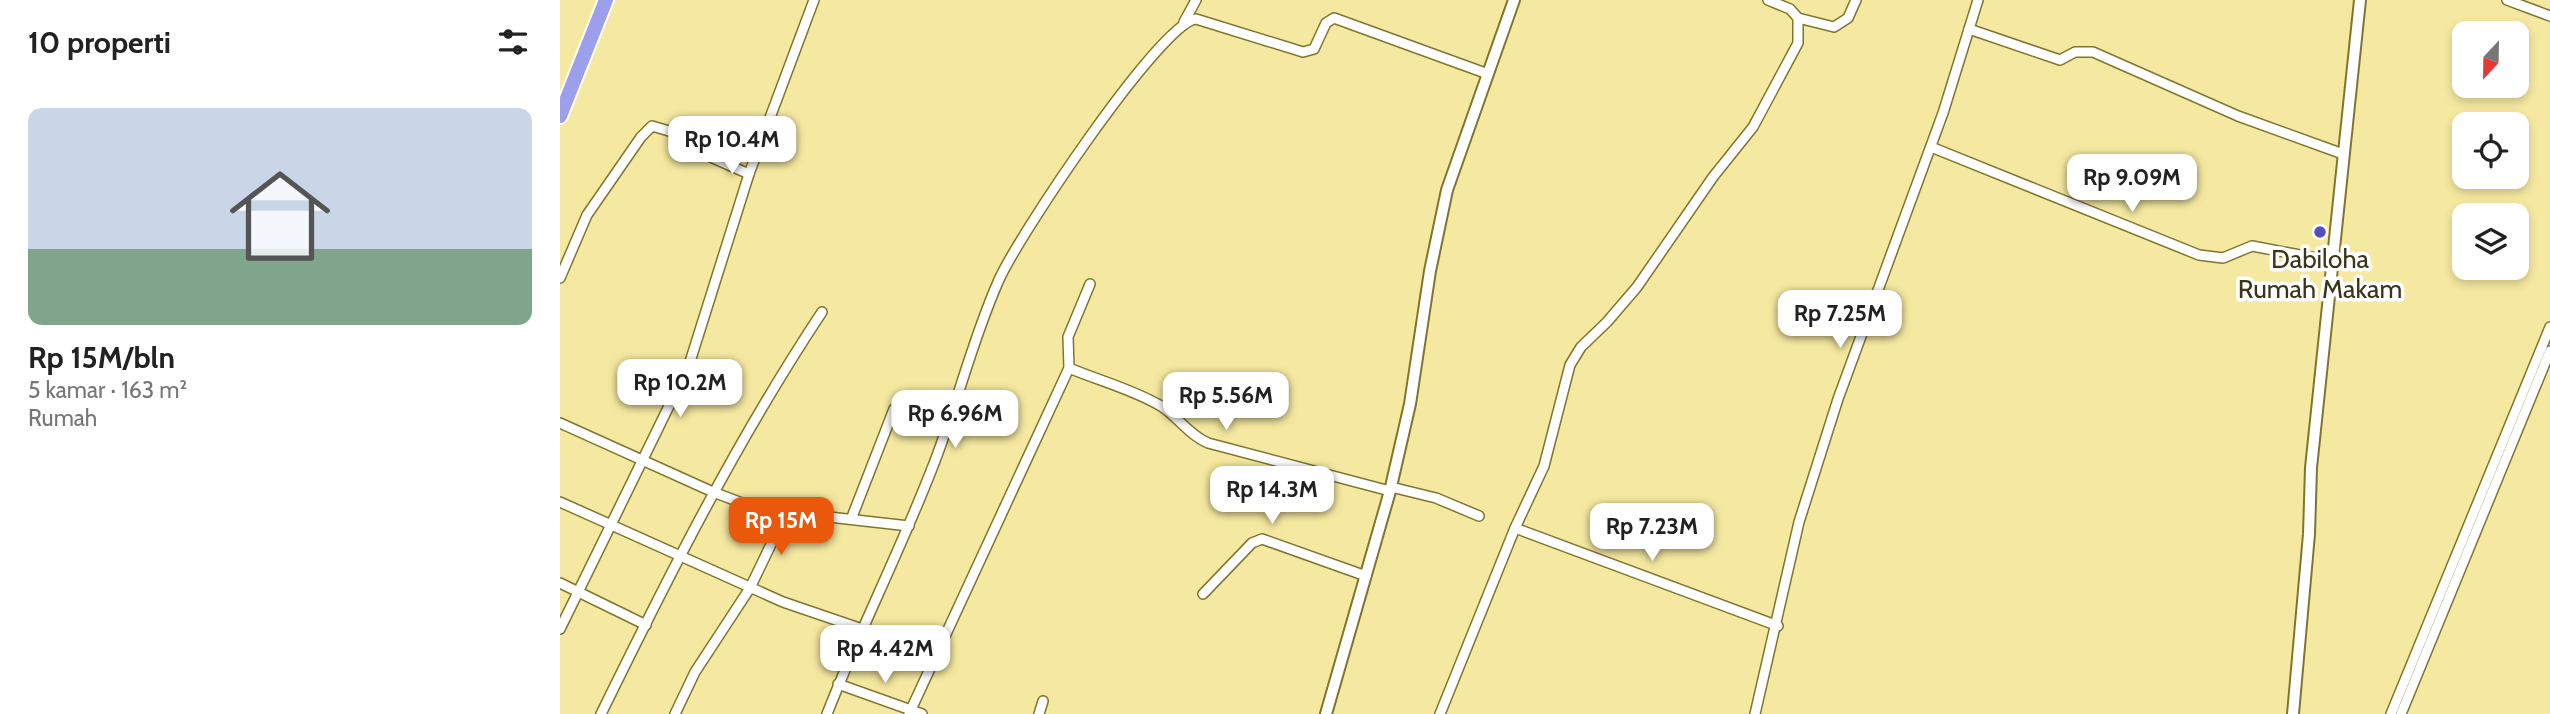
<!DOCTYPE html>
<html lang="id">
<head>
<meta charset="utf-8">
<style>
	:root { --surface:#fff; --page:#f6f6f6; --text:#222; --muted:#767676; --line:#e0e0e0; --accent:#ea580c }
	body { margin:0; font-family:Cabin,sans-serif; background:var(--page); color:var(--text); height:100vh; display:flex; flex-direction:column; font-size:26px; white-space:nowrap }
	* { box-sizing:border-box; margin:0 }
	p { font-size:23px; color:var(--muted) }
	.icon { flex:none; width:38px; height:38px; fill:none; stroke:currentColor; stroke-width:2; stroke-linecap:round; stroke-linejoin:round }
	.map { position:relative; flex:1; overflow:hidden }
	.drawer { display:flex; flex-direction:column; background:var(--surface); width:560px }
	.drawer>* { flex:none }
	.needle { width:46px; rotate:202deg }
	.tools { position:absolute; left:1892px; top:21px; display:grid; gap:14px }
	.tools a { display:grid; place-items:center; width:77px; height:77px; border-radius:14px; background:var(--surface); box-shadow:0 4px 10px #0003; font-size:35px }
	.price { position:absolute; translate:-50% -60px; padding:0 16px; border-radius:14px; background:#fff; color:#222; font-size:23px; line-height:46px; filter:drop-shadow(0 2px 4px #0008) }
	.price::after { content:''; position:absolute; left:50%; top:42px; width:21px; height:16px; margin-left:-10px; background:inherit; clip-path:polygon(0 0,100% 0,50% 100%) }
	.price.current { background:var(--accent); color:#fff }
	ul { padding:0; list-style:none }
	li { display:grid; align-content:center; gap:14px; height:371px; padding:0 28px }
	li+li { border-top:2px solid var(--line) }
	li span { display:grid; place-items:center; height:217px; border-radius:14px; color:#555 }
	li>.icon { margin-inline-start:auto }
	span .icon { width:126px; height:126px; fill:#fffc; stroke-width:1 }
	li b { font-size:30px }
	h2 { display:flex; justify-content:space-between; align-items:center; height:84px; padding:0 28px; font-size:30px }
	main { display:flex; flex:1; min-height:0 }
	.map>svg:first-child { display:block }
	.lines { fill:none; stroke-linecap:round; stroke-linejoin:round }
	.minor-casing { stroke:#80752f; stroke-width:12 }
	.tertiary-casing { stroke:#80752f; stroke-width:14 }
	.trunk-casing { stroke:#fff; stroke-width:18 }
	.minor { stroke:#fff; stroke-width:9 }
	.tertiary { stroke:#fff; stroke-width:10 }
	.trunk { stroke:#9c9feb; stroke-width:14 }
	.poi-dot { fill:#544ec5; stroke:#fff; stroke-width:2.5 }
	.labels { text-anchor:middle; stroke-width:7; stroke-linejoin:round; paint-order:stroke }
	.poi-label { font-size:26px; fill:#3a3518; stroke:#fff }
</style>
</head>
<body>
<main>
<section class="drawer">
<h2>10 properti<svg class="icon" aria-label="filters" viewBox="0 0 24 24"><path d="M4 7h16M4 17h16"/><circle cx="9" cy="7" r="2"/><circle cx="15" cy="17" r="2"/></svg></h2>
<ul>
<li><span style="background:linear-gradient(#c9d6e8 65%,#7fa58c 0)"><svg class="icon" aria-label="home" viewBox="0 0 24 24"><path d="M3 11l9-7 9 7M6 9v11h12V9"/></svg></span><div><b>Rp 15M/bln</b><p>5 kamar · 163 m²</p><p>Rumah</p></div></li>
</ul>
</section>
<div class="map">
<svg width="1990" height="714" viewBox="0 0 1990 714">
	<rect width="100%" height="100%" fill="#f5e9a1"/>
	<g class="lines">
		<defs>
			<g id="minor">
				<path d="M1947 0 1990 16"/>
				<path d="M1238 18 1274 27 1288 18 1296 0"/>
				<path d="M624 22 636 0"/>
				<path d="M1409 29 1500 60 1515 52H1533L1678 116 1783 154"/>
				<path d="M1371 147 1639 255 1663 258 1692 246 1772 261"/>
				<path d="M0 278 27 215 81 137 92 126 109 131 146 155 189 174"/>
				<path d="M509 368C540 381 572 389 601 406 618 417 629 435 648 443L830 491"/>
				<path d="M0 423 153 492 198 509 349 526"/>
				<path d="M831 487 876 498 919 516"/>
				<path d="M0 502 223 602 302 629"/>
				<path d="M292 517 334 409"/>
				<path d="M955 528 1218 626"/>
				<path d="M0 583 86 625"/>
				<path d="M643 594 692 543 702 539 806 576"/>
				<path d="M0 629 129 365 189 174 254 0"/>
				<path d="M278 684 362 714"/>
				<path d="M41 714C108 577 177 440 262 312"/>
				<path d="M115 714 135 672 190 588 226 513"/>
				<path d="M267 714C299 632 339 553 371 471 396 409 411 343 438 282 455 241 600 23 636 19L743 52 754 49 766 23 774 18 928 74"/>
				<path d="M349 714 509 368 508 337 530 284"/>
				<path d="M479 714 483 701"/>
				<path d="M880 714 955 528 984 466 1010 365 1021 347 1047 322 1077 287 1153 177 1193 127 1238 43V18L1230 9 1208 0"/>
				<path d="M1195 714 1239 522 1278 399 1383 113 1418 0"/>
				<path d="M1831 714 1990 327"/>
				<path d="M1841 714 1990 351"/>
			</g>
			<g id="tertiary">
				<path d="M766 714 830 491 850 404 870 271 887 190 954 0"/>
				<path d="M1733 714 1749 534 1751 468 1800 0"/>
			</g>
			<path id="trunk" d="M0 116 46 0"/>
		</defs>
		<use href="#minor" class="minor-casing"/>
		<use href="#tertiary" class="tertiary-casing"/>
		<use href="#trunk" class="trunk-casing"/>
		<use href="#minor" class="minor"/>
		<use href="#tertiary" class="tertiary"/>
		<use href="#trunk" class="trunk"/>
	</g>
	<circle class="poi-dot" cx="1760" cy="232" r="7"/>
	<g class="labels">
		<g class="poi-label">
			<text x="1760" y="268">Dabiloha<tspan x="1760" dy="30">Rumah Makam</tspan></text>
		</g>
	</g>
</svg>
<div class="tools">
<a><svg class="needle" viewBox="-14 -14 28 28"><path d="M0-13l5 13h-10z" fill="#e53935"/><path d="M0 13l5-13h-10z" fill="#767676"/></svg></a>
<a><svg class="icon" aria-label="locate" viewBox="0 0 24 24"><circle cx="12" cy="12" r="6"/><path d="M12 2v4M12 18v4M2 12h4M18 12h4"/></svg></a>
<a><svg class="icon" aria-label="layers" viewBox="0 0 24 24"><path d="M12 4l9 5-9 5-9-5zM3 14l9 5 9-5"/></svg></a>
</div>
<b class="price" style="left:172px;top:176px">Rp 10.4M</b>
<b class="price" style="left:1572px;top:214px">Rp 9.09M</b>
<b class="price" style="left:1280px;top:350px">Rp 7.25M</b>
<b class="price" style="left:120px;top:419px">Rp 10.2M</b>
<b class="price" style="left:666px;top:432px">Rp 5.56M</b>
<b class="price" style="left:395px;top:450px">Rp 6.96M</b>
<b class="price" style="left:712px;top:526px">Rp 14.3M</b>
<b class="price current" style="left:221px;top:557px">Rp 15M</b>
<b class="price" style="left:1092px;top:563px">Rp 7.23M</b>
<b class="price" style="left:325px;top:685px">Rp 4.42M</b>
</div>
</main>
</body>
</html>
